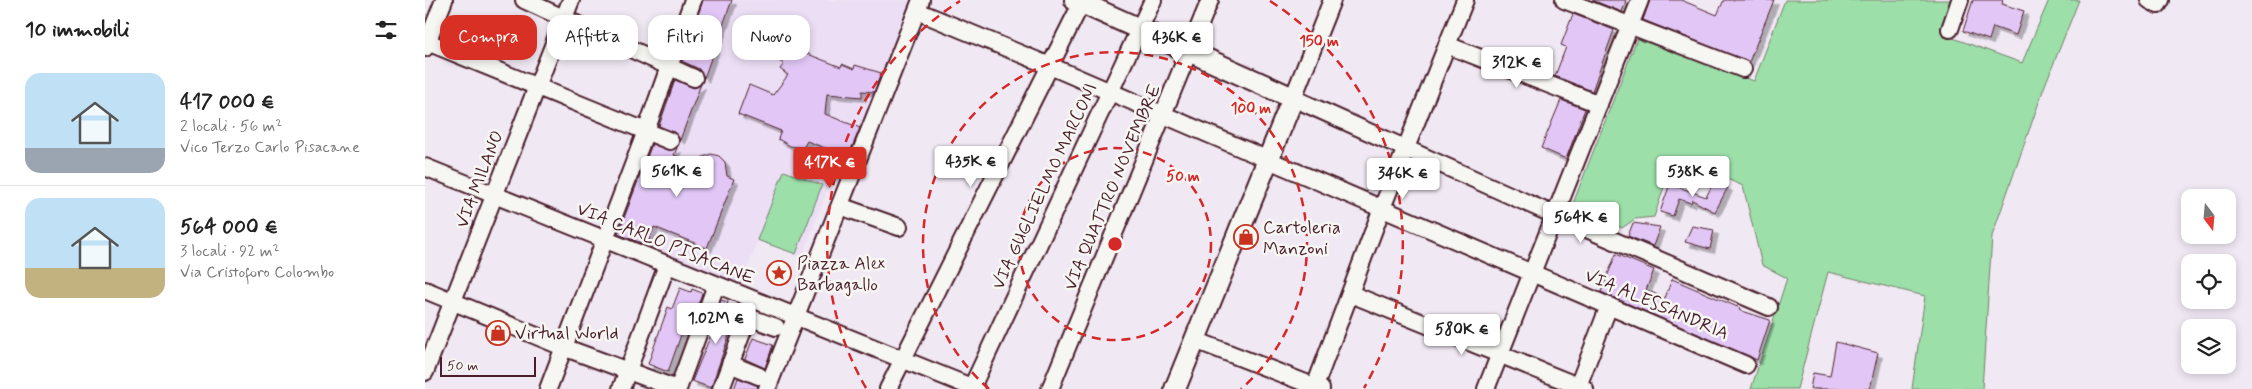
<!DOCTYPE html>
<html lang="it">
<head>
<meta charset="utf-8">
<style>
	:root { --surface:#fff; --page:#f2f2f2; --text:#222; --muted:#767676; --line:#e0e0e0; --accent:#d93025 }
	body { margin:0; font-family:Mynerve,sans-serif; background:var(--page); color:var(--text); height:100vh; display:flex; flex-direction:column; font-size:19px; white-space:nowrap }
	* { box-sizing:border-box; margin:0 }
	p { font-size:16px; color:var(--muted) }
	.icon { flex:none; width:28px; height:28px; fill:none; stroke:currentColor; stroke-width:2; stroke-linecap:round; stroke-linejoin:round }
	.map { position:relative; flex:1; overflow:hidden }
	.side { display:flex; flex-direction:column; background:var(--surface); width:425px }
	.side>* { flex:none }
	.top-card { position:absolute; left:15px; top:15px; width:475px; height:45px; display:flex; gap:10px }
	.needle { width:32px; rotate:164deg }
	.buttons { position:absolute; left:1756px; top:189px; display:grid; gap:10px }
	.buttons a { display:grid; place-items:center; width:55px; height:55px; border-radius:10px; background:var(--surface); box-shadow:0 2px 8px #0003; font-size:25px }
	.scale { position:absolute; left:15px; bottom:12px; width:96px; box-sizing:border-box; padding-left:5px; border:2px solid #4a1f2b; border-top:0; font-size:14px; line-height:18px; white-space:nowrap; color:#4a1f2b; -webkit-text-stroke:4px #f6f6f2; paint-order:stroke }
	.price { position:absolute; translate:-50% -42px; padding:0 11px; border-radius:5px; background:#fff; color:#222; font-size:16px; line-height:32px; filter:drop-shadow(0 1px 2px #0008) }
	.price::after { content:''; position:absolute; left:50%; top:30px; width:15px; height:11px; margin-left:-8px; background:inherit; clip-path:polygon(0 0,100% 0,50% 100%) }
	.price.on { background:var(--accent); color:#fff }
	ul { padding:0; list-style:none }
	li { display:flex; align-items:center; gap:15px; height:125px; padding:0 25px }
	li+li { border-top:1px solid var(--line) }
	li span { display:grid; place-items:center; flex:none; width:140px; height:100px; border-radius:15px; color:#555 }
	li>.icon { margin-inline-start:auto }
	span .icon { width:60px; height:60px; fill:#fffc; stroke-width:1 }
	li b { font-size:21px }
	h2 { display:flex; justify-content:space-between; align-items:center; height:60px; padding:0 25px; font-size:21px }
	.tag { padding:0 18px; border-radius:15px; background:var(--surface); box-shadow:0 2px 8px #0003; font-size:18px; line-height:45px }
	.tag.on { background:var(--accent); color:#fff }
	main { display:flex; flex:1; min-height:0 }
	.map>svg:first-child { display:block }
	.built { fill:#ecdef4 }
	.green { fill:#9cdfa9; stroke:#737f6a }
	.building { fill:#e2c7f6; stroke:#4a1f2b; filter:url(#shadow) }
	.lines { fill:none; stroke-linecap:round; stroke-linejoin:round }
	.minor-casing { stroke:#4a1f2b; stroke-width:20 }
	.major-casing { stroke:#4a1f2b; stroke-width:24 }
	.minor { stroke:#f6f6f2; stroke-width:16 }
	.major { stroke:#f6f6f2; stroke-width:20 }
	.ring { fill:none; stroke:#d62828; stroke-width:2.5; stroke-dasharray:9 6 }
	.labels { text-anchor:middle; stroke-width:5; stroke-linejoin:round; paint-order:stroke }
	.street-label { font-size:18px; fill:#4a1f2b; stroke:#f6f6f2 }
	.poi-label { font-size:18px; fill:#4a1f2b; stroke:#f6f6f2; text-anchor:start }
	.centre { fill:#d62828; stroke:#f6f6f2; stroke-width:2.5 }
	.ring-label { font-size:15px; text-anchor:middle; font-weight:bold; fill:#d62828; stroke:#f6f6f2; stroke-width:5; stroke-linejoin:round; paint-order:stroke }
</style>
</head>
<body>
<main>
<section class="side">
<h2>10 immobili<svg class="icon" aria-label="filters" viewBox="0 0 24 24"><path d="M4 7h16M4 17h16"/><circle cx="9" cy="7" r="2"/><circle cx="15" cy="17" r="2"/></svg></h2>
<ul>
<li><span style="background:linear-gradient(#bfe0f5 75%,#9aa5b1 0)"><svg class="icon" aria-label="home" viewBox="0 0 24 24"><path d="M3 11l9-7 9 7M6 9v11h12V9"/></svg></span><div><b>417 000 €</b><p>2 locali · 56 m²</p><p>Vico Terzo Carlo Pisacane</p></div></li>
<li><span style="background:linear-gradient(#bfe0f5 70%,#c2b280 0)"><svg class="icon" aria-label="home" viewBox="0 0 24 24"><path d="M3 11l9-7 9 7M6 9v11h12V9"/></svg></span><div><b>564 000 €</b><p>3 locali · 92 m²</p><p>Via Cristoforo Colombo</p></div></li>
</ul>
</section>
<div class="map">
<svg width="1827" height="389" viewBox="0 0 1827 389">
	<defs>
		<filter id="shadow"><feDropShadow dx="4.5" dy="4.5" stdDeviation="0" flood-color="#0004"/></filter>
	</defs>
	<rect width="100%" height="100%" fill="#f0e8f3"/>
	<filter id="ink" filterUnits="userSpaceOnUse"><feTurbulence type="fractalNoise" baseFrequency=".02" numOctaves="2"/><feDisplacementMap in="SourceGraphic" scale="10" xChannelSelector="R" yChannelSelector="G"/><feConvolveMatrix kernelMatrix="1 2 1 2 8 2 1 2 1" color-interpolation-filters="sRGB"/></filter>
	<g filter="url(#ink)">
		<path class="built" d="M307 0H486L415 186 405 182 377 257 333 240 316 284 220 248 224 238 218 236Z"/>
		<g class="green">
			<path d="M1360 0H1528L1517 34 1597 63 1624 0H1654L1620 85 1567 236 1557 389H1487L1500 296 1403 272 1372 389H1326L1362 278 1337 265 1318 186 1279 169 1269 187 1241 181 1229 217 1210 219 1197 228 1147 206 1212 39 1329 81Z"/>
			<path d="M359 171 397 185 371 254 332 240Z"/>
		</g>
		<g class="building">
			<path d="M278 0H307L279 78 274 69 257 61Z"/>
			<path d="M1167 0H1201L1197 12Z"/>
			<path d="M1225 0H1256L1292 15 1299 0H1349L1324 62 1218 20Z"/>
			<path d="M1548 0H1578L1577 4 1599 11 1591 35 1568 27 1564 40 1538 31Z"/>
			<path d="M1148 14 1189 30 1167 91 1130 76 1141 47 1136 45Z"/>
			<path d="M345 30 370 43 369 46 381 50 380 53 416 67 417 64 429 69 430 65 456 73 449 92 437 91V97L402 94 400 114 435 128 423 157 382 141 378 148 365 146 353 139 356 131 313 114 324 85 348 95 363 75 355 69 359 64 338 48Z"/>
			<path d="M250 80 269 88 276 84 255 140 249 132 234 126Z"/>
			<path d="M1136 100 1160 109 1141 159 1116 148Z"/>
			<path d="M227 144 242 150 252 148 249 155 271 164 278 157 286 154 294 156 300 162 302 176 309 179 282 248 229 227 222 245 193 234Z"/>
			<path d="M1290 180 1303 187 1290 212 1267 200 1266 203 1254 199 1248 216 1235 212 1245 184 1281 197Z"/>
			<path d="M1208 223 1235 227 1228 246 1203 236Z"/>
			<path d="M1267 226 1289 230 1285 249 1260 242Z"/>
			<path d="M1191 254 1229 270 1221 290 1240 298 1247 279 1315 308 1314 310 1345 320 1332 360 1176 292Z"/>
			<path d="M255 288 266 292 267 289 277 293 269 317 263 315 243 372 223 364 243 307 247 309Z"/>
			<path d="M296 300 303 302 302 305 313 309 286 388 267 381 290 325 287 324Z"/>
			<path d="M328 338 348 345 340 368 320 359Z"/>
			<path d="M1411 342 1453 353 1445 389H1385L1388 373 1405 376Z"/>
			<path d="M313 378 333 386 332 389H309Z"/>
		</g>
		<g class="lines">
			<defs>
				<g id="minor">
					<path d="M99 0 269 78"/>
					<path d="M907 0 868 98 1129 215 1344 307"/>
					<path d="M1139 0 1318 69"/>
					<path d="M1724 0 1733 5 1736 0"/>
					<path d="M492 11 625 66 1321 365"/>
					<path d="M1525 29 1535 0"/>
					<path d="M0 41 245 141"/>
					<path d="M1022 45 1174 104"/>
					<path d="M0 48 19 0"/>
					<path d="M0 167 551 389"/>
					<path d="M415 206 474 227"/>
					<path d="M0 290 138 347 252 389"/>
					<path d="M926 294 1160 389"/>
					<path d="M770 340 896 389"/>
					<path d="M305 364 334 376"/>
					<path d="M0 372 146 0"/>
					<path d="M1153 386 1184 306"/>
					<path d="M123 389 221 131 268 0"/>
					<path d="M196 389 242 265"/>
					<path d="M253 389 291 285"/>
					<path d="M296 389 323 317 351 327"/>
					<path d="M342 389 496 0"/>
					<path d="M463 389 658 0"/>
					<path d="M546 389 728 0"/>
					<path d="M625 389 785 0"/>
					<path d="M889 389 957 208 1040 0"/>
					<path d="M1061 389 1215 0"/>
				</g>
				<path id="major" d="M650 0 868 98 750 389"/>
			</defs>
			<use href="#minor" class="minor-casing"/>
			<use href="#major" class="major-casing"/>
			<use href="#minor" class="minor"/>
			<use href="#major" class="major"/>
		</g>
	</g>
	<g class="ring">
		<circle cx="690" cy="244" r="96"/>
		<path d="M564 389A192 192 0 1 1 816 389"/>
		<path d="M441 388A288 288 0 0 1 535 1M845 1A288 288 0 0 1 939 388"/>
	</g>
	<defs>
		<symbol id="shop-ring" viewBox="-11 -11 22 22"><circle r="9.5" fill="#f6f6f2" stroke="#c8321e" stroke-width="1.5"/><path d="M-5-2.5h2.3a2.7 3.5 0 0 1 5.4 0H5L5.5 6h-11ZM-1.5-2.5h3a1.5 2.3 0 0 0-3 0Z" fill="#c8321e"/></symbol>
		<symbol id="sight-ring" viewBox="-11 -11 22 22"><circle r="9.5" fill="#f6f6f2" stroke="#c8321e" stroke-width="1.5"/><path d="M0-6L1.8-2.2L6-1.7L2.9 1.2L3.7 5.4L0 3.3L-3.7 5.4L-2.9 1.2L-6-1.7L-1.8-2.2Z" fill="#c8321e"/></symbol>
	</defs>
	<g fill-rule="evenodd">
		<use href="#shop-ring" x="807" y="223" width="28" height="28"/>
		<use href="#sight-ring" x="340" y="259" width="28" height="28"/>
		<use href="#shop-ring" x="59" y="319" width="28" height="28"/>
	</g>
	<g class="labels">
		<g class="street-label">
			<text transform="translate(54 179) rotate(-69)" y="6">VIA MILANO</text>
			<text transform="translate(619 186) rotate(-65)" y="6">VIA GUGLIELMO MARCONI</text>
			<text transform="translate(687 187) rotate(-67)" y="6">VIA QUATTRO NOVEMBRE</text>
			<text transform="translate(241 243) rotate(22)" y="6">VIA CARLO PISACANE</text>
			<text transform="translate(1232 304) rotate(23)" y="6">VIA ALESSANDRIA</text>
		</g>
		<g class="poi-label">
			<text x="838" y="233">Cartoleria<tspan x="838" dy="21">Manzoni</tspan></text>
			<text x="372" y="269">Piazza Alex<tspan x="372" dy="21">Barbagallo</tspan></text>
			<text x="90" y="339">Virtual World</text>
		</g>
	</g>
	<circle cx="690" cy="244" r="8" class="centre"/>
	<g class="ring-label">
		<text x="894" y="46">150 m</text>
		<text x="826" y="113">100 m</text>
		<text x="758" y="181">50 m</text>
	</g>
</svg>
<div class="buttons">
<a><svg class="needle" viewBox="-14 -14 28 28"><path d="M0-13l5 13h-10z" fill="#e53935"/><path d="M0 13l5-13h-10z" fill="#767676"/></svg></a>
<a><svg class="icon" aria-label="locate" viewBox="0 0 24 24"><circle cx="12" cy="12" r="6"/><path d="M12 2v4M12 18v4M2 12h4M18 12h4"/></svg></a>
<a><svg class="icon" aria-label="layers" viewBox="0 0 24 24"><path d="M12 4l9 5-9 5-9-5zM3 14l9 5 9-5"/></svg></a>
</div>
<div class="scale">50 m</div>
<b class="price" style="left:752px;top:64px">436K €</b>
<b class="price" style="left:1092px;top:89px">312K €</b>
<b class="price" style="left:546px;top:188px">435K €</b>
<b class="price on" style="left:405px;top:189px">417K €</b>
<b class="price" style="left:252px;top:198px">561K €</b>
<b class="price" style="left:1268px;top:198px">538K €</b>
<b class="price" style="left:978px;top:200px">346K €</b>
<b class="price" style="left:1156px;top:244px">564K €</b>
<b class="price" style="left:291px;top:345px">1.02M €</b>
<b class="price" style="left:1037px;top:356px">580K €</b>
<div class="top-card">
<a class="tag on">Compra</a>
<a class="tag">Affitta</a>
<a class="tag">Filtri</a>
<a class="tag">Nuovo</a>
</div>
</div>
</main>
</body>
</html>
